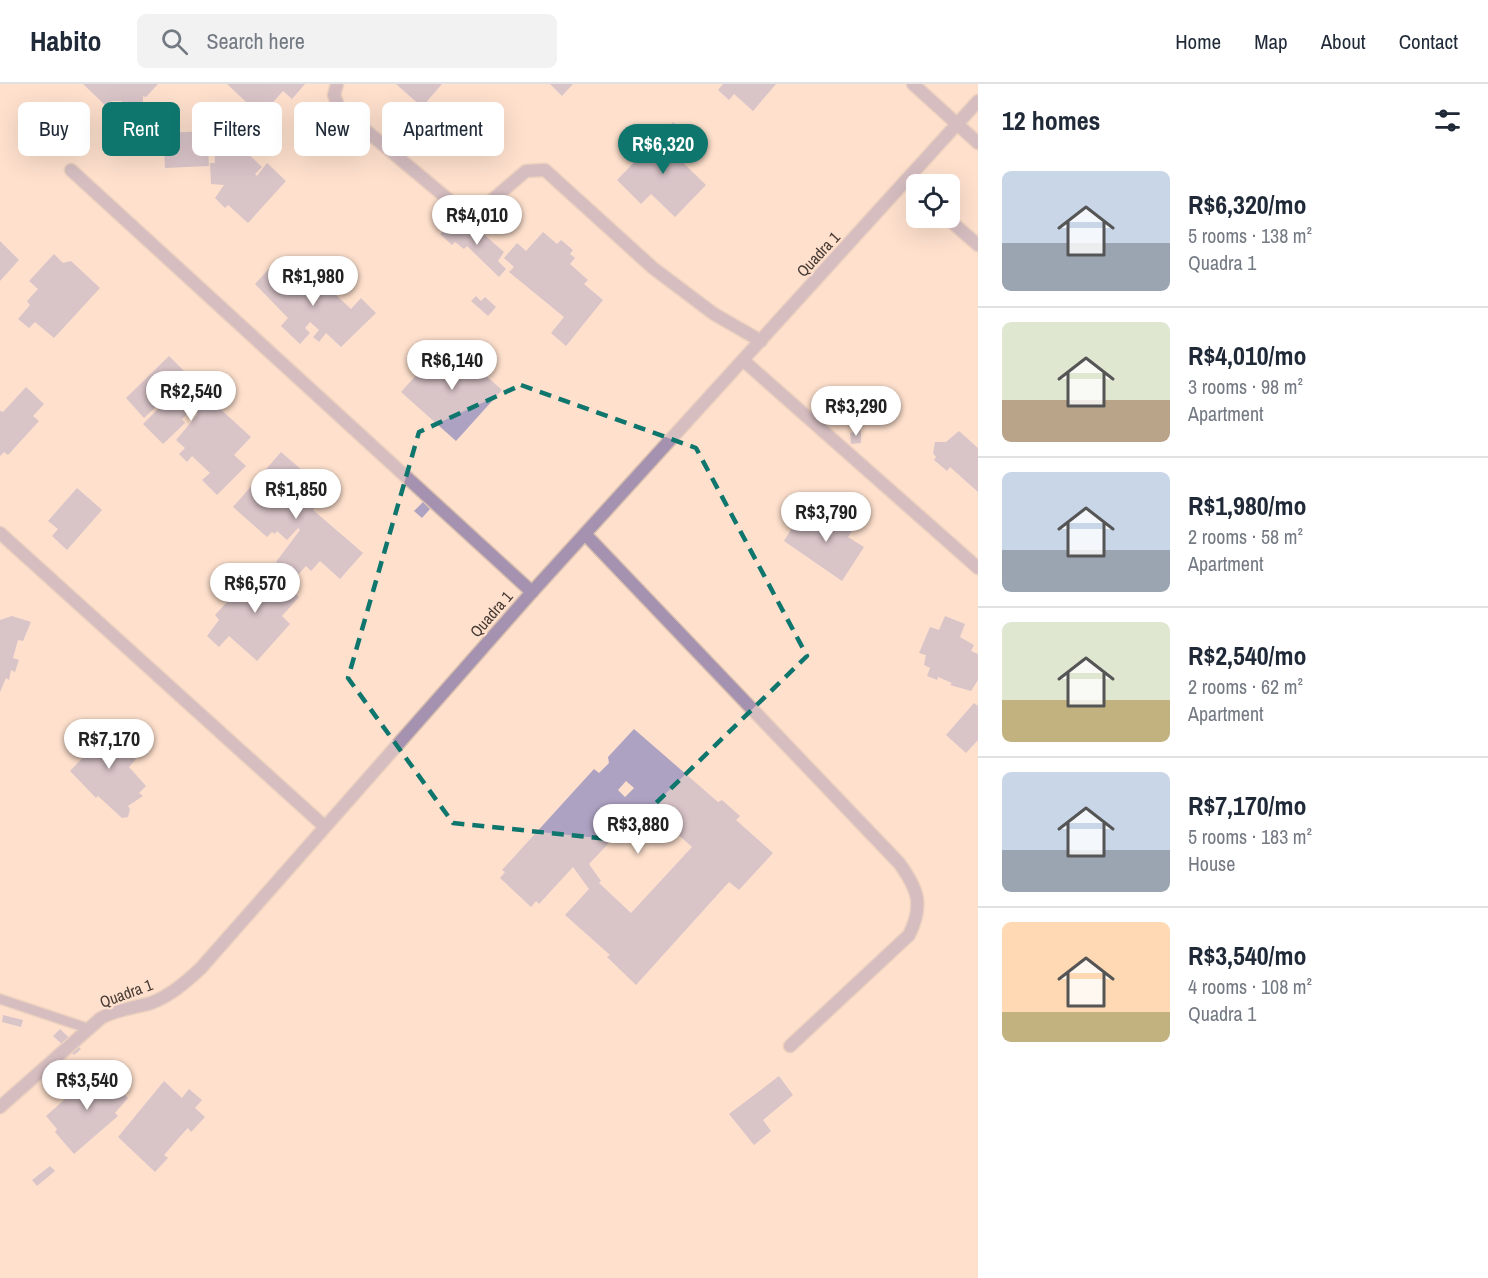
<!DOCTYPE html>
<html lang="en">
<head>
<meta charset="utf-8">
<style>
	:root { --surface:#fff; --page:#f2f2f3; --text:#1f2937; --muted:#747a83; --line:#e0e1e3; --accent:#0f766e }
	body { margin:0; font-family:"Archivo Narrow",sans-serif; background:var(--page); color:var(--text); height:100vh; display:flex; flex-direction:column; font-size:22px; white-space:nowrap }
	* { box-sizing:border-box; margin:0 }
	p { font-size:20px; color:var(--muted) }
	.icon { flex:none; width:33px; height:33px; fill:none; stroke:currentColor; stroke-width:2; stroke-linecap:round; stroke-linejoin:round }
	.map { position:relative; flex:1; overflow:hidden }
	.drawer { display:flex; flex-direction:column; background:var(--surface); width:510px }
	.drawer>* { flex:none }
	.banner { position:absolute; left:18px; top:18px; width:570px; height:54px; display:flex; gap:12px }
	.buttons { position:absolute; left:906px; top:90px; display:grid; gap:12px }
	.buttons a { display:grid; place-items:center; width:54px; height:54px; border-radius:9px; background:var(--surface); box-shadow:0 6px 24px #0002; font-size:30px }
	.price { position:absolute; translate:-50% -51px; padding:0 14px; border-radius:21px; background:#fff; color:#222; font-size:20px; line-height:39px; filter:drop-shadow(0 2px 3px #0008) }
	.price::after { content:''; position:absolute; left:50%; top:36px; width:18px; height:14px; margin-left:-9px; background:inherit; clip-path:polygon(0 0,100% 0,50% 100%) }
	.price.on { background:var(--accent); color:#fff }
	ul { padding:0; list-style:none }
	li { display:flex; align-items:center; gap:18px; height:150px; padding:0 24px }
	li+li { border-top:2px solid var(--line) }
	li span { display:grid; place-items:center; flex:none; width:168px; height:120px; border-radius:9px; color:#555 }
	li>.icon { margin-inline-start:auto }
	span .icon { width:72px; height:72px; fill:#fffc; stroke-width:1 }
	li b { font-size:26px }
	h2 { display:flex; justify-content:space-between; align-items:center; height:72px; padding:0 24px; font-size:26px }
	.chip { padding:0 21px; border-radius:9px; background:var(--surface); box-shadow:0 6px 24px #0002; font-size:21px; line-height:54px }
	.chip.on { background:var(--accent); color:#fff }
	header { display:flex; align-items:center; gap:36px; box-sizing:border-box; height:84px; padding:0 30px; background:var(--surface); border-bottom:2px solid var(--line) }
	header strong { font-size:28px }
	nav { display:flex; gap:33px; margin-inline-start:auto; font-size:21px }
	.search { width:420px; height:54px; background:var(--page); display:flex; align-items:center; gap:15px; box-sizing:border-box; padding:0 21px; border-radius:9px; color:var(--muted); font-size:22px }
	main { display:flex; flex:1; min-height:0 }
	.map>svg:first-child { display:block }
	.building { fill:#ada2c1; fill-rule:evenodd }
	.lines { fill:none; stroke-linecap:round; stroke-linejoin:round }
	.service-casing { stroke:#d9bfae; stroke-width:12 }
	.minor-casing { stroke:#d9bfae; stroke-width:15 }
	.service { stroke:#a492b0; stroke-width:9 }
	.minor { stroke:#a492b0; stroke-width:12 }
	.marked { fill:none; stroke:#0f766e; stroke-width:4.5; stroke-dasharray:12 8; stroke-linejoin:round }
	.labels { text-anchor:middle; stroke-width:4.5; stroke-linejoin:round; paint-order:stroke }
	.street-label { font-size:16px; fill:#463a33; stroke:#fee0cd }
</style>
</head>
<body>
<header>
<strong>Habito</strong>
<div class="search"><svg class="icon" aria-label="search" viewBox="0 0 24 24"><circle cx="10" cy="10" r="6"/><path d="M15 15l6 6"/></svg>Search here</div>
<nav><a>Home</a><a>Map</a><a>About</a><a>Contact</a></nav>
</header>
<main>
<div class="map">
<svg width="978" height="1194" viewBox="0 0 978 1194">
	<rect width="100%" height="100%" fill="#fee0cd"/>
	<g class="building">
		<path d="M83 0H158L146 13 143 12V21L123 24 122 17H112L105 21Z"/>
		<path d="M227 0H305L292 15 283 7 261 32Z"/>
		<path d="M396 0H442L422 23Z"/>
		<path d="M550 0H573L562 12Z"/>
		<path d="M723 0H776L753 27 734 10 729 16 718 6Z"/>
		<path d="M673 38 685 49 669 65 706 101 675 133 651 110 641 120 617 96Z"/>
		<path d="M207 47 209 82 165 84 163 49Z"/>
		<path d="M243 53 244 66 262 83 255 90 257 92 267 79 286 97 248 139 228 121 225 124 215 114 224 101 211 100 210 79H215L214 54Z"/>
		<path d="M459 137 467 145 472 140 504 168 498 177 506 185 499 193 467 162 464 165 455 158 452 161 440 150 445 145 449 150Z"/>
		<path d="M543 148 557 160 561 156 573 166 570 170 575 174 570 180 588 196 584 200 603 216 566 262 551 249 564 233 509 188 514 183 504 174 517 159 526 167Z"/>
		<path d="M0 157 19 176 0 197Z"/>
		<path d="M54 170 63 179 71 177 100 204 54 254 35 238 29 244 18 235 30 221 27 217 38 205 29 197Z"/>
		<path d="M276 177 308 206 319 195 351 225 361 214 376 229 341 263 326 249 319 258 313 253 319 246 310 238 305 244 310 249 300 260 281 242 288 234 255 200Z"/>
		<path d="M476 212 481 217 485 213 496 223 488 232 471 217Z"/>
		<path d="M447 257 502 306 456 357 401 308ZM451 288 455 290 449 297 446 294Z"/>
		<path d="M169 272 190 293 193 289 210 305 205 311 251 353 234 371 246 382 217 411 202 396 210 389 192 372 187 378 179 370 185 364 176 356 198 330 192 325 182 335 185 339 163 360 143 340 165 318 163 316 144 334 126 314ZM201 315 207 321 204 324 198 319Z"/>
		<path d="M26 303 44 320 33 332 39 337 8 371 4 368 0 372V327L3 328Z"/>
		<path d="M861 346V359L851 360 850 349Z"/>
		<path d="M959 347 978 364V408L950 383 947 387 934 376 936 373 933 369 935 358H946Z"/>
		<path d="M281 368 303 387 295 390 314 388 319 419 313 426 363 469 340 495 320 477 311 487 306 482 294 495 276 478 300 446 298 444 287 456 277 447 275 450 272 448 267 453 233 423Z"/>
		<path d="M77 404 102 426 67 466 52 452 58 445 48 437Z"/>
		<path d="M423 418 430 425 422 434 414 427Z"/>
		<path d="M821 423 842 436 848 435 852 447 848 453 864 463 842 497 784 457 797 436 806 440Z"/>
		<path d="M262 480 299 513 282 532 290 540 257 577 229 552 219 563 207 552 219 536 215 531Z"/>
		<path d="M12 532 31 538 23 557 18 556 13 574 19 576 15 588 11 586 9 596 6 594 0 608V536Z"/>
		<path d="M945 532 965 540 960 553 974 561 971 567 978 570V596L971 607 950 601 952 599 938 593 937 596 927 592 930 584 924 581 926 571 919 569 930 543 939 546Z"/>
		<path d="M974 619 978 622V656L966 669 946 651Z"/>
		<path d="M116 638 119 666 121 664 127 671 129 669 136 675 129 683 146 702 139 709 143 712 128 722 130 725 128 733 122 734 98 712 96 714 70 687 89 667 82 660 93 646 92 639Z"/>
		<path d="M634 645 718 718 722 716 740 732 736 736 773 769 739 806 729 798 636 901 607 873 610 871 565 831 589 805 573 783 539 820 536 817 531 823 500 794 505 788 502 786 594 685 599 689 609 679 608 673ZM626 697 634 704 625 713 618 706ZM641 725 646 727 671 748 673 746 692 763 631 829 599 799 601 797 589 780Z"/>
		<path d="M3 931 23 936 21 943 2 938Z"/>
		<path d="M60 945 81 965 74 971 53 952Z"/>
		<path d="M98 986 128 1014 115 1029 118 1032 74 1070 55 1048 57 1045 46 1032Z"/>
		<path d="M779 992 793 1011 763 1036 771 1047 754 1061 729 1030Z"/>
		<path d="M164 997 182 1014 189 1005 202 1016 195 1024 205 1033 191 1048 188 1044 184 1048 164 1071 168 1074 155 1088 118 1053Z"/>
		<path d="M50 1082 55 1087 37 1102 32 1096Z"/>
	</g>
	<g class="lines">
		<defs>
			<path id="service" d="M0 915 90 945"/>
			<g id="minor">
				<path d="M337 0 334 11 339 24 461 126 477 129 526 87 545 86 653 184 714 230 761 257"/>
				<path d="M913 0 978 59"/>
				<path d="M71 86 532 508"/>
				<path d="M907 98 916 106"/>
				<path d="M947 134 978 161"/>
				<path d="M744 277 978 484"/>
				<path d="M0 449 324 742"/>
				<path d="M585 450 899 779C918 805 924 821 909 851L790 962"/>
				<path d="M0 1023 101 934C117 925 134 924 151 919 170 912 186 898 201 884L532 508 978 17"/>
			</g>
		</defs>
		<use href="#service" class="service-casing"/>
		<use href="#minor" class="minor-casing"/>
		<use href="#service" class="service"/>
		<use href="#minor" class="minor"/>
	</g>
	<path d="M0 0H978V1194H0ZM521 301 696 364 807 572 618 756 453 739 348 594 419 348Z" fill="#fee0cd" fill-opacity=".55" fill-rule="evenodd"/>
	<path class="marked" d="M521 301 696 364 807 572 618 756 453 739 348 594 419 348Z"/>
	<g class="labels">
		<g class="street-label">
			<text transform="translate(818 170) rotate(-47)" y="6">Quadra 1</text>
			<text transform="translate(491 530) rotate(-49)" y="6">Quadra 1</text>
			<text transform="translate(126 909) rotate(-20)" y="6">Quadra 1</text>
		</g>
	</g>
</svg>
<div class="buttons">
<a><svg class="icon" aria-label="locate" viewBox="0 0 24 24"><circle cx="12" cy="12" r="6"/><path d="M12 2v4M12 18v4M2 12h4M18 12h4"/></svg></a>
</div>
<b class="price on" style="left:663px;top:91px">R$6,320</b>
<b class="price" style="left:477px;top:162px">R$4,010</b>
<b class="price" style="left:313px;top:223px">R$1,980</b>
<b class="price" style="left:452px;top:307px">R$6,140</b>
<b class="price" style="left:191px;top:338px">R$2,540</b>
<b class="price" style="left:856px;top:353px">R$3,290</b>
<b class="price" style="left:296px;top:436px">R$1,850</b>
<b class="price" style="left:826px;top:459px">R$3,790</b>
<b class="price" style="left:255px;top:530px">R$6,570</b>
<b class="price" style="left:109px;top:686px">R$7,170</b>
<b class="price" style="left:638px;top:771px">R$3,880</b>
<b class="price" style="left:87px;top:1027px">R$3,540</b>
<div class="banner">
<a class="chip">Buy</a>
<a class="chip on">Rent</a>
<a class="chip">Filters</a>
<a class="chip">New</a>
<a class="chip">Apartment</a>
</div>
</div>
<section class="drawer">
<h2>12 homes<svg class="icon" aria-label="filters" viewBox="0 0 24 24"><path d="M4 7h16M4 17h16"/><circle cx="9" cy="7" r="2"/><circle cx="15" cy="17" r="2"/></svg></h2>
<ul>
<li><span style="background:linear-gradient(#c9d6e8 60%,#9aa5b1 0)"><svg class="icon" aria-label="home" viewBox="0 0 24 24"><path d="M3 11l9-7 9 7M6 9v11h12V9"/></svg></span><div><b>R$6,320/mo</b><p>5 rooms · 138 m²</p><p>Quadra 1</p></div></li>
<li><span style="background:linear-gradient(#dfe7d0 65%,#b9a48a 0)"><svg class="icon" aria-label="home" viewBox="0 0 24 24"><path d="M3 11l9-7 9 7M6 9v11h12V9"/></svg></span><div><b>R$4,010/mo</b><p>3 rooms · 98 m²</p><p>Apartment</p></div></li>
<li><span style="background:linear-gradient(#c9d6e8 65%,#9aa5b1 0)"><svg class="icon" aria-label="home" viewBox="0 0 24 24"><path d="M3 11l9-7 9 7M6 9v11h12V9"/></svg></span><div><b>R$1,980/mo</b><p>2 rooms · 58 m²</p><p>Apartment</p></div></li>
<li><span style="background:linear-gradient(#dfe7d0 65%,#c2b280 0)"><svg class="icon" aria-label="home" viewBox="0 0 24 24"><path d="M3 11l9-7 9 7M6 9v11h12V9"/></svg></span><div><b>R$2,540/mo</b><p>2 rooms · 62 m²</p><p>Apartment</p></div></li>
<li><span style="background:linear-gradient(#c9d6e8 65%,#9aa5b1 0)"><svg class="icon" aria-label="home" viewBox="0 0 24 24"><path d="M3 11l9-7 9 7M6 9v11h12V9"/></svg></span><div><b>R$7,170/mo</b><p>5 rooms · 183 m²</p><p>House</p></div></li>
<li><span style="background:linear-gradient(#ffd9b3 75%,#c2b280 0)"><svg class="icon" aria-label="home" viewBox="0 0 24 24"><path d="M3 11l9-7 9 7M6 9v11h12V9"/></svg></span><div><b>R$3,540/mo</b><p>4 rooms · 108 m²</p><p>Quadra 1</p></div></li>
</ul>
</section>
</main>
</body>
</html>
